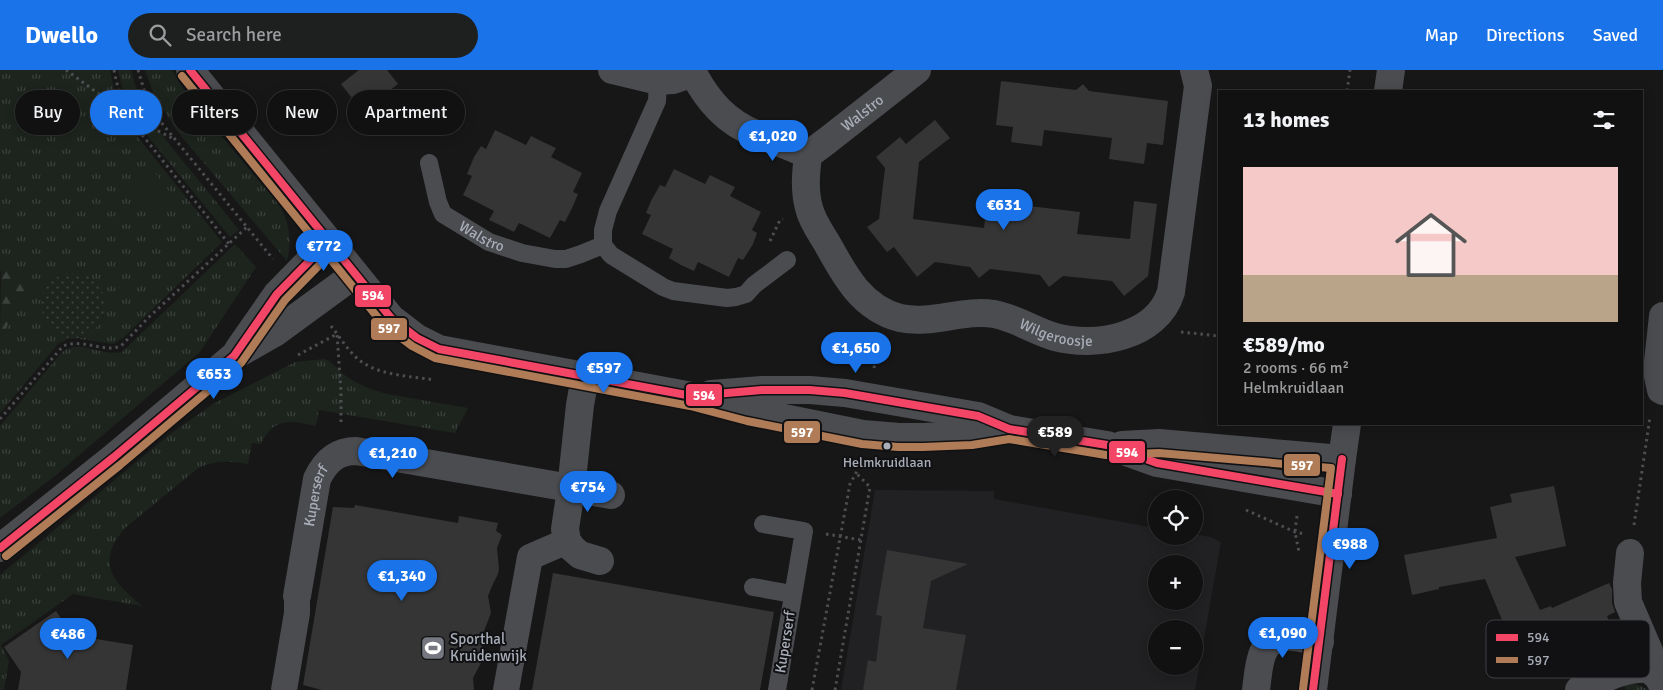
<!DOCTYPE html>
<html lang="en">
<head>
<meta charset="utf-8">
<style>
	:root { --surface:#111; --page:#1e1f1f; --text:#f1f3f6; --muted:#9c9d9f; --line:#303131; --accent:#1a73e8 }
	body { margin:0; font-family:Signika,sans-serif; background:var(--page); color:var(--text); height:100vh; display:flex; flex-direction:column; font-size:19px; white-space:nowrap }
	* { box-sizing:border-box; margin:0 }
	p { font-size:16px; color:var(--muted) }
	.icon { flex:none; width:28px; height:28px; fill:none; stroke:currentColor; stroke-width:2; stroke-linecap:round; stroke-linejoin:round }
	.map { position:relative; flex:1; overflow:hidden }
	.sheet { position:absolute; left:1218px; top:20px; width:425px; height:335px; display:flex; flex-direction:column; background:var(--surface); border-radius:0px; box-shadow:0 2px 12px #0003,0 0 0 1px var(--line) }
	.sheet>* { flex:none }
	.top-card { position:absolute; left:15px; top:20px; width:475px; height:45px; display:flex; gap:10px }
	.fabs { position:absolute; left:1148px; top:420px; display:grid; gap:10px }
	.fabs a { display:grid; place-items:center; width:55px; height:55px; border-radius:50%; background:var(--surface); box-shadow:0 2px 12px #0003,0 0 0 1px var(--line); font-size:25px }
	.price { position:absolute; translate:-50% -42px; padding:0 11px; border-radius:18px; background:var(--accent); color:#fff; font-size:16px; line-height:32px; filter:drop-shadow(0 1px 2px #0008) }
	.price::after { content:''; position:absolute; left:50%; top:30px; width:15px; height:11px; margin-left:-8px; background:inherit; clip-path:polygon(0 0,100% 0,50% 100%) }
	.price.active { background:#222; color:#fff }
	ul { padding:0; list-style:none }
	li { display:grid; align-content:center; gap:10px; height:265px; padding:0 25px }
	li span { display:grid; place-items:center; height:155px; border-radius:0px; color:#555 }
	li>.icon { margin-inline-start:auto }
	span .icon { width:90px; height:90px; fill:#fffc; stroke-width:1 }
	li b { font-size:21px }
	h2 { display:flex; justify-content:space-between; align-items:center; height:60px; padding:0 25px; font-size:21px }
	.tag { padding:0 18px; border-radius:22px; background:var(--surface); box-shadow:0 2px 12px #0003,0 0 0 1px var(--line); font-size:18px; line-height:45px }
	.tag.active { background:var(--accent); color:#fff }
	header { display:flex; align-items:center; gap:30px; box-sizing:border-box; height:70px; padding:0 25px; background:var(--accent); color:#fff }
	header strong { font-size:24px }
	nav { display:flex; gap:28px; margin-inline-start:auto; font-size:18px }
	.search { width:350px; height:45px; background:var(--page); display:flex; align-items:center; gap:12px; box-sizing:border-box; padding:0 18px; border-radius:28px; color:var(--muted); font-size:19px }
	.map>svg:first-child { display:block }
	.built { fill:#212123; fill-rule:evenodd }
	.grass { fill:url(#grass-tufts) }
	.forest { fill:url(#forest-firs) }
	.park { fill:url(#park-dots) }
	.pitch { fill:#1d241e }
	.building { fill:#353536 }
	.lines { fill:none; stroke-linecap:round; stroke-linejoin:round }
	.path { stroke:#4d4e52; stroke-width:3; stroke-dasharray:2.5 4; stroke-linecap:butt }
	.service { stroke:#4b4c50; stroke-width:18 }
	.pedestrian { stroke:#4b4c50; stroke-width:26 }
	.minor { stroke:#4b4c50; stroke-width:28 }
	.tertiary { stroke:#4b4c50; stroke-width:28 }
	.bus-1-casing { stroke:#111113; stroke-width:11 }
	.bus-2-casing { stroke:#111113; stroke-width:11 }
	.bus-1 { stroke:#f34667; stroke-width:8 }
	.bus-2 { stroke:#b07c57; stroke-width:8 }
	.bus-dot { fill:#a8adb8; stroke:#111113; stroke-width:2 }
	.labels { text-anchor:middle; stroke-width:4; stroke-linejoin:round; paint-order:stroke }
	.bus-label { font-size:14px; fill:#a8adb8; stroke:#111113 }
	.street-label { font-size:15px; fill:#a8adb8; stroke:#111113 }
	.poi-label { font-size:15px; fill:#a8adb8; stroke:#111113; text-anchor:start }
	.key { fill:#111113; stroke:#3e4045; stroke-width:1 }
	.key-label { font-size:14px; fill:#a8adb8 }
	.line-badge { stroke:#111113; stroke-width:2 }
	.badge-label { font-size:14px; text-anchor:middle; font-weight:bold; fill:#fff }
</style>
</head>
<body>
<header>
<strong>Dwello</strong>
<div class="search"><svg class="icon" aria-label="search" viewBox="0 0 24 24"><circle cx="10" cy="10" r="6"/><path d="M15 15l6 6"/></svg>Search here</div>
<nav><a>Map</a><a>Directions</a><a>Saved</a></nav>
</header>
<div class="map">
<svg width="1663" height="620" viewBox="0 0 1663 620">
	<defs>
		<pattern id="grass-tufts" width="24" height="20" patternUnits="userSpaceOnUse" patternTransform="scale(1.25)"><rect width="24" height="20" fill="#1d241e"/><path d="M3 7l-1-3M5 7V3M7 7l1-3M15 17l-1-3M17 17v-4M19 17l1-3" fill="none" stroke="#3b413d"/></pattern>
		<pattern id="forest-firs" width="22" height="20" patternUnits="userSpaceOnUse" patternTransform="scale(1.25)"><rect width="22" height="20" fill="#1d241e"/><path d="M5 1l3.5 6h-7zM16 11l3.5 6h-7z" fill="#3b413d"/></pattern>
		<pattern id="park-dots" width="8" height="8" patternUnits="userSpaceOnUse" patternTransform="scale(1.25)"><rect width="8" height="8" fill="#1d241e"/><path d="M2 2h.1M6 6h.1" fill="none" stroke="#3b413d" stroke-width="1.8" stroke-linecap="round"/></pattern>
	</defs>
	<rect width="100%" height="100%" fill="#171717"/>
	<path class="built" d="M875 420 994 421V429L1156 458V466H1194V464L1210 467 1221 472 1195 620H841ZM1156 494H1194V531H1156ZM1156 559H1194V596H1156Z"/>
	<g class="grass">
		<path d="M0 0H110C114 22 120 41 132 60L222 172 123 268 113 274 79 269C92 263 97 258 104 245L48 214C38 237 42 260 68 269L58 274 0 343V267L26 227 0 201Z"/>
		<path d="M118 0H131C140 40 165 69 191 101 207 120 223 140 239 160L230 167 141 58C131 39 122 22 118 0Z"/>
		<path d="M145 0H172L180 14 198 38 279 135C290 153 292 171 287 191L176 60 154 25Z"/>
		<path d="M235 174 256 197 200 282 56 405 0 448V356L62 282C81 268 100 287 122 282Z"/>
		<path d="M324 289C333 291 338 301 346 306 358 315 373 320 387 324L468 338 455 363 319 340 316 356C292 351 274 346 261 374L252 373 248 394C228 391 215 390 197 399L125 458C95 493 113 512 142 536L73 524 1 575 9 591 4 620H0V505L170 364 213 334 295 292Z"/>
		<path d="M1627 610 1649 620H1626L1623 612Z"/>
	</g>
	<path class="forest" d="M1 200 20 201 26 214V227L0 267Z"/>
	<path class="park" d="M70 203C74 204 78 203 82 204 102 209 110 233 101 250 97 259 91 264 82 267 52 278 28 235 50 213 55 207 62 205 70 203Z"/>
	<path class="pitch" d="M151 98 173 126 152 145 129 116Z"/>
	<g class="building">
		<path d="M359 0H387L398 14 390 20 408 42 385 60 368 38 363 42 341 14Z"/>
		<path d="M1001 11 1076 20 1083 14 1089 21 1168 31 1163 75 1147 73 1144 94 1109 89 1112 68 1044 60 1042 76 1011 72 1013 57 996 55Z"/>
		<path d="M935 50 950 68 919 92 913 149 984 158 987 131 1080 142 1077 164 1130 169 1134 131 1157 134 1148 206 1124 226 1112 211 1063 206 1049 217 1040 205 990 199 979 208 970 197 935 192 917 207 894 177 887 182 867 157 879 149 885 98 876 87 900 67 906 74Z"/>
		<path d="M495 60 526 75 531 66 543 72 556 78 551 87 582 103 573 122 578 124 573 136 565 152 560 150 550 168 519 153 514 162 502 156 489 150 494 141 463 125 472 106 467 104 474 87 481 76 486 79Z"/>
		<path d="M674 99 705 114 710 105 722 111 735 117 730 126 761 142 752 160 757 163 753 174 743 190 738 188 729 207 698 192 694 201 681 195 669 188 673 179 642 164 651 145 646 143 651 131 660 115 665 117Z"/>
		<path d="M1554 416 1566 476 1515 487 1540 540 1551 536 1552 538 1609 513 1612 519V533L1615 542 1607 546 1618 571 1565 594 1560 582 1508 604 1491 563 1505 557 1485 509 1439 517V519L1412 525 1404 485 1497 468 1490 437 1512 432 1510 424Z"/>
		<path d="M355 435 458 453 459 446 498 453 496 461 502 465 497 478 499 499 498 504 492 516 488 526 491 543 481 569 483 589 473 608 474 620H322L303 615 333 437 354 438Z"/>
		<path d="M887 480 968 494 931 511 923 558 966 565 956 620H863L868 590 876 592 882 546 876 545Z"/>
		<path d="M553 503 774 542 760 620H532Z"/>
		<path d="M56 541 72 565 133 575 126 620H18L21 602 4 577Z"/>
	</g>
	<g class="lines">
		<g class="path">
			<path d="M66 0 129 46 172 68"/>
			<path d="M114 0C118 21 124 39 136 57L229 174"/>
			<path d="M138 0 145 23 156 46 273 189"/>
			<path d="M1347 21 1350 0"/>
			<path d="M770 171 780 150 783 149"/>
			<path d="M331 256C340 267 348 281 359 290 380 306 410 306 435 310"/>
			<path d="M1181 262 1219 266"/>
			<path d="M298 285 337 264 341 322V355"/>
			<path d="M874 298 880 270"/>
			<path d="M0 349 63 276C85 268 102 283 121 276L149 247 247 157"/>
			<path d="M1246 440 1295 462 1305 464"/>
			<path d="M1297 446 1295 462 1299 482"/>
			<path d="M1634 455 1650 347"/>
			<path d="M826 464 861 470"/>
			<path d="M812 620 850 414 856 403 859 391"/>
			<path d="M835 620 870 417 856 403"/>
		</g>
		<g class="service">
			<path d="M658 11 657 31 608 141 603 160V175L611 185 663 217 673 221 727 228 736 227 746 224 754 215 787 190"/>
			<path id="s1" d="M429 93 438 132 443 144 489 172 522 183 555 189H566L581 184 603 175"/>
			<path d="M763 454 804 461 777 620"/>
			<path d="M753 517 792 524"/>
		</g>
		<g class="pedestrian">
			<path d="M284 620 297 543V526"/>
			<path d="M506 620 530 487 567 471"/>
		</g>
		<g class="minor">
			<path id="s2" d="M612 0 658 11 673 10 693 3C708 31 726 52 756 64 774 71 791 76 808 85L828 70 917 0"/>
			<path d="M1388 21 1391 0"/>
			<path id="s3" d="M808 85C806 102 804 120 809 138 812 151 821 163 828 175 845 206 862 238 900 248 932 255 963 239 994 244 1016 248 1034 261 1055 267 1096 278 1157 267 1171 222L1198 16 1194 0"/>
			<path d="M1663 246 1657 301 1661 320 1663 321"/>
			<path d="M585 307 580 335 571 419 565 459 567 471 572 478 580 485 600 491"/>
			<path d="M1342 389 1347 354"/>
			<path d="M1630 483 1627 513 1628 532 1649 581V599L1658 607 1663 616"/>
			<path id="s4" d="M297 526 317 409C325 392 336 381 356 381L611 425"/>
			<path d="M1256 620C1259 600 1258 568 1285 567 1296 566 1309 570 1320 572"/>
			<path d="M1579 620C1602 610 1624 597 1649 599"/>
		</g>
		<g class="tertiary">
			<path d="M190 0 391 248 417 268 439 279 692 326 749 341 863 364 899 367H923L972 365 1009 359"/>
			<path d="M238 280 277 224 328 172"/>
			<path d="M711 324 762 320H810L845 323 978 346 1009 359 1107 375 1157 393 1338 424"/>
			<path d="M1122 375 1159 373 1342 389 1313 620"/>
			<path d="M0 478 114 387 234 286 276 262 354 205"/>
		</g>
		<defs>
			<g id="bus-1">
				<path d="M190 0 391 248 417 268 439 279 692 326 762 320H810L845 323 978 346 1009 359 1107 375 1157 393 1338 424"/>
				<path d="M0 478 114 387 234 286 277 224 328 172"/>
				<path d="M1313 620 1342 389"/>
			</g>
			<g id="bus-2">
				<path d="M182 6 383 254 412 276 435 288 690 336 747 351 862 374 898 377H923L972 375 1009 369 1106 385 1159 383 1331 398 1303 619"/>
				<path d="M6 486 120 395 241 293 285 230 335 179"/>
			</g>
		</defs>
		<use href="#bus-1" class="bus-1-casing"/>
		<use href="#bus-2" class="bus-2-casing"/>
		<use href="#bus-1" class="bus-1"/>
		<use href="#bus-2" class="bus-2"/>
	</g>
	<defs>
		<symbol id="stadium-square" viewBox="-11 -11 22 22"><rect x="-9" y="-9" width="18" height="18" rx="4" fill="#757880" stroke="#111113"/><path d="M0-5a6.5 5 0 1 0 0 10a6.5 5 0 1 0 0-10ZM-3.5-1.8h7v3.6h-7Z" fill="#fff"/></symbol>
	</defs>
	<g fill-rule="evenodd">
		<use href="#stadium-square" x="419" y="564" width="28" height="28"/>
	</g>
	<circle class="bus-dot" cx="887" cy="376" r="4.5"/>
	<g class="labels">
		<g class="bus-label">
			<text x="887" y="397">Helmkruidlaan</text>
		</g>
		<g class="street-label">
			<text dy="5" stroke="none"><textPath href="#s2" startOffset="298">Walstro</textPath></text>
			<text dy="5" stroke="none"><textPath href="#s1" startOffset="98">Walstro</textPath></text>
			<text dy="5" stroke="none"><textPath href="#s3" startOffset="361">Wilgeroosje</textPath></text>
			<text dy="5" stroke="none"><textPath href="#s4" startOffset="102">Kuperserf</textPath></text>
			<text transform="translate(785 572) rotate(-81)" y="5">Kuperserf</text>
		</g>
		<g class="poi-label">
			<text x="450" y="574">Sporthal<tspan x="450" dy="17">Kruidenwijk</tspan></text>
		</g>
	</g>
	<rect x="1486" y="550" width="164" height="58" rx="8" class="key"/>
	<rect x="1496" y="564" width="22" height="7" fill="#f34667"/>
	<rect x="1496" y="587" width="22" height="6" fill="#b07c57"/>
	<g class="key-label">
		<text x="1527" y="572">594</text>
		<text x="1527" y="595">597</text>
	</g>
	<g class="line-badge">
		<rect x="354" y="214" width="38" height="24" rx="5" fill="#f34667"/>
		<rect x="370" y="247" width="38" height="24" rx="5" fill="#b07c57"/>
		<rect x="685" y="313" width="38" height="24" rx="5" fill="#f34667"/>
		<rect x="783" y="350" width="38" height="24" rx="5" fill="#b07c57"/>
		<rect x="1108" y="370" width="38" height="24" rx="5" fill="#f34667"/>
		<rect x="1283" y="383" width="38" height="24" rx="5" fill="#b07c57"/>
	</g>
	<g class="badge-label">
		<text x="373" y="230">594</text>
		<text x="389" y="263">597</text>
		<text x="704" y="330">594</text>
		<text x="802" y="367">597</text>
		<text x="1127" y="387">594</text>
		<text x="1302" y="400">597</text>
	</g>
</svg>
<div class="fabs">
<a><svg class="icon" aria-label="locate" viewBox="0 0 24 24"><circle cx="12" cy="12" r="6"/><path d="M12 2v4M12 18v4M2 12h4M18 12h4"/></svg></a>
<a>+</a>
<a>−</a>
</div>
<b class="price" style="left:773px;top:92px">€1,020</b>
<b class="price" style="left:1004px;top:161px">€631</b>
<b class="price" style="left:324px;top:202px">€772</b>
<b class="price" style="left:856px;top:304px">€1,650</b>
<b class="price" style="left:604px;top:324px">€597</b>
<b class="price" style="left:214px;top:330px">€653</b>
<b class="price active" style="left:1055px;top:388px">€589</b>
<b class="price" style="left:393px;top:409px">€1,210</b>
<b class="price" style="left:588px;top:443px">€754</b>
<b class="price" style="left:1350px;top:500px">€988</b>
<b class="price" style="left:402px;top:532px">€1,340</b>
<b class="price" style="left:1283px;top:589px">€1,090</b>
<b class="price" style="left:68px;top:590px">€486</b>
<div class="top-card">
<a class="tag">Buy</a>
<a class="tag active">Rent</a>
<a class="tag">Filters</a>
<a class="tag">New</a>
<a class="tag">Apartment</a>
</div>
<section class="sheet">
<h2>13 homes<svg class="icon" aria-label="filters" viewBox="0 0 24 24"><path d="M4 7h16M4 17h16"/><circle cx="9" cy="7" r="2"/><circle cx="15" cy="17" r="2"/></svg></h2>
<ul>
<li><span style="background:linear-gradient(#f6c9c9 70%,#b9a48a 0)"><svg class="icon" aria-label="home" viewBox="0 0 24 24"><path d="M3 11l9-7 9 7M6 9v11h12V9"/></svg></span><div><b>€589/mo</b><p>2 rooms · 66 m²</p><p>Helmkruidlaan</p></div></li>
</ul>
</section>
</div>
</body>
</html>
